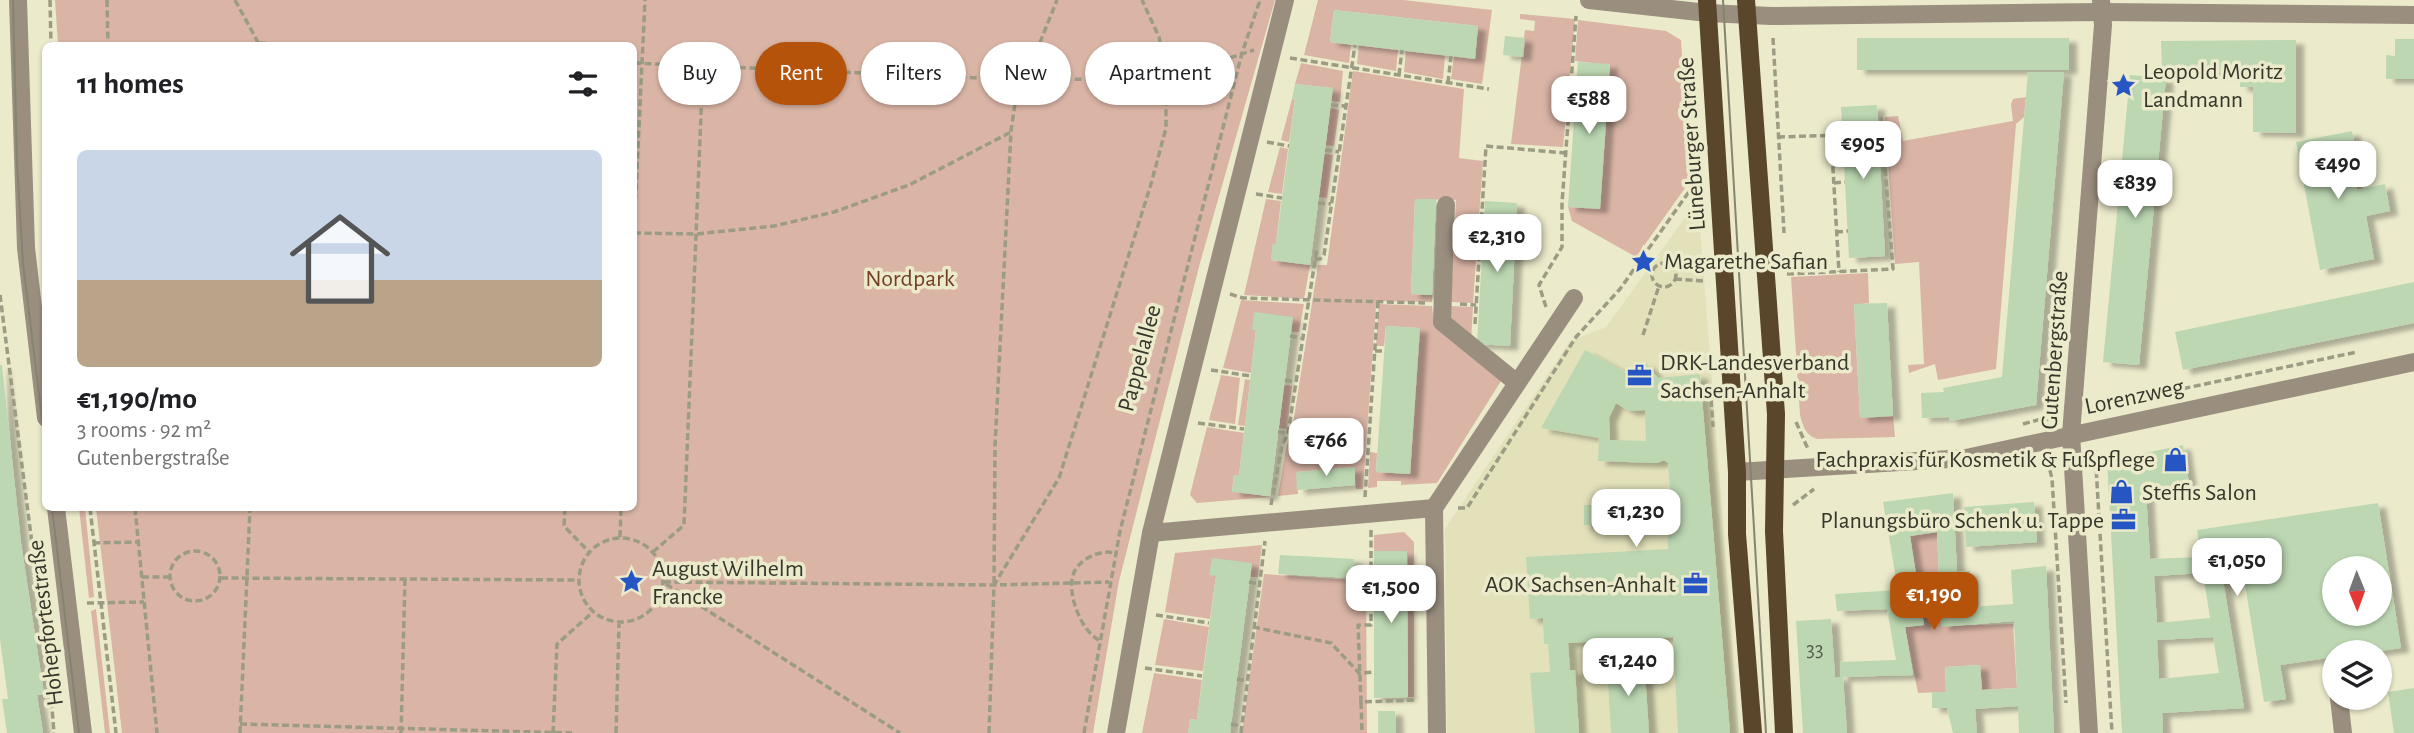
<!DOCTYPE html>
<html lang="en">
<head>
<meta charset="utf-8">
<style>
	:root { --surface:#fff; --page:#f2f2f2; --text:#202124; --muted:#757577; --accent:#b45309 }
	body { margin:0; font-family:"Alegreya Sans",sans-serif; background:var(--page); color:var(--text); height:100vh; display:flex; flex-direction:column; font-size:26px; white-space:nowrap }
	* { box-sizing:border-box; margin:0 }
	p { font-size:23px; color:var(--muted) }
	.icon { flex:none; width:38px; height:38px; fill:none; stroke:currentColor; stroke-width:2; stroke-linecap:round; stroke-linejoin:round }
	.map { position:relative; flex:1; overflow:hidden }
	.side { position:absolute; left:42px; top:42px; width:595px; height:469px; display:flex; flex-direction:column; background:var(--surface); border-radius:10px; box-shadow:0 2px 5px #0004 }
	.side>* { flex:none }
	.top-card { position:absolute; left:658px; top:42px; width:665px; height:63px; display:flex; gap:14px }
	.needle { width:46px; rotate:179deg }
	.controls { position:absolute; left:2322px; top:556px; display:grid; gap:14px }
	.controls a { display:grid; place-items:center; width:70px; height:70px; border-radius:50%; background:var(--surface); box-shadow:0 2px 5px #0004; font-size:35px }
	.price { position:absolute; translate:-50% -60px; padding:0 16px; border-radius:14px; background:#fff; color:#222; font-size:23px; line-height:46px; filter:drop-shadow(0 2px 4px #0008) }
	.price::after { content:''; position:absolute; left:50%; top:42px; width:21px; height:16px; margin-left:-10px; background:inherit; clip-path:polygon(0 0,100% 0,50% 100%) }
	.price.current { background:var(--accent); color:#fff }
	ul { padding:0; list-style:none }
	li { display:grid; align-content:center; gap:14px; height:371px; padding:0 35px }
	li span { display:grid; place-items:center; height:217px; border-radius:10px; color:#555 }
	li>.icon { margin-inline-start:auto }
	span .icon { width:126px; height:126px; fill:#fffc; stroke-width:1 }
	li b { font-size:30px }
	h2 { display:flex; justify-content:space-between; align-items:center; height:84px; padding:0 35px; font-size:30px }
	.chip { padding:0 24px; border-radius:32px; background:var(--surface); box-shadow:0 2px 5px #0004; font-size:24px; line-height:63px }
	.chip.current { background:var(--accent); color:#fff }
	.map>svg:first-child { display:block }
	.built { fill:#e2e1ba }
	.green { fill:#dab5a6 }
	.building { fill:#bcd7b2; fill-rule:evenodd; filter:url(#shadow) }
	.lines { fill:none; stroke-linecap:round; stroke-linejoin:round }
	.path { stroke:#9c9c85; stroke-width:3.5; stroke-dasharray:7 3.5; stroke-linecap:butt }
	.minor { stroke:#9a8e7f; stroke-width:18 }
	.major { stroke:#5a462b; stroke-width:18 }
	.tram { stroke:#858470; stroke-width:2 }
	.labels { text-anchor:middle; stroke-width:7; stroke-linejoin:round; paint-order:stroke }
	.number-label { font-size:21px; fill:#585e4c }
	.poi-label { font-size:24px; fill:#36362a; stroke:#ebeacb; text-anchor:start }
	.street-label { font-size:24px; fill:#36362a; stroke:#ebeacb }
	.park-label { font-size:24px; fill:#773e26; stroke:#ebeacb }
</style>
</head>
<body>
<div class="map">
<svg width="2414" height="733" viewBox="0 0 2414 733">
	<defs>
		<filter id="shadow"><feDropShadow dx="8" dy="4.5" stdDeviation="2" flood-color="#0004"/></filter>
	</defs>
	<rect width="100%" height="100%" fill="#ebeacb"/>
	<path class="built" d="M1698 200 1739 733H1447L1445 529 1570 341 1606 327Z"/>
	<g class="green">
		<path d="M55 0H1275L1200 263 1119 581 1093 733H122L96 508H634V46L58 45Z"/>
		<path d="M1318 0H1403L1492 10 1482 84 1451 79 1454 56 1475 58 1478 26 1334 10 1330 42 1351 45 1349 63 1304 55Z"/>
		<path d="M1520 14 1575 19 1563 147 1511 144 1525 30 1534 31 1535 21 1520 19Z"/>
		<path d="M1578 20 1666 31 1681 40 1690 181 1636 257 1572 221 1568 207 1600 208 1610 65 1575 61Z"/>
		<path d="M1359 45 1398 50 1396 71 1357 64Z"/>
		<path d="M1406 51 1445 55 1443 79 1404 72Z"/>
		<path d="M1301 63 1343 71 1340 102 1331 101 1332 88 1295 84Z"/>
		<path d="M1353 71 1464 89 1459 158 1483 161 1473 303 1451 302 1456 200 1415 199 1411 294 1432 295V302L1381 301 1376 305 1363 489H1356L1354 467 1297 472 1298 494 1278 496 1286 448 1292 430 1318 265H1327Z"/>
		<path d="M2026 97 2024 117 2016 124 1996 369 1938 380 1935 364 1909 373 1908 365 1924 364 1919 262 1895 264 1885 117 1898 116 1903 141 2013 121 2011 104 2013 99Z"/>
		<path d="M1292 99 1295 100 1289 142 1281 140Z"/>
		<path d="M1330 108 1339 110 1334 146 1326 145Z"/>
		<path d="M1280 147 1288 149 1282 194 1268 192Z"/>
		<path d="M1324 154 1333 155 1327 198 1319 197Z"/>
		<path d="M1266 199 1281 201 1276 244H1273L1271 260 1310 265 1304 299 1244 295Z"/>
		<path d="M1868 273 1869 303 1854 305 1860 417 1893 416 1895 437 1817 439C1805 435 1803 426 1800 415L1791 277Z"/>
		<path d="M1241 300 1304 304 1299 332 1256 330 1251 373 1223 368Z"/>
		<path d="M1379 304 1432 306 1434 323 1501 381 1437 483 1401 485V481H1377V487L1368 488 1370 452 1377 453 1376 472 1410 474 1419 328 1386 326 1384 346H1376Z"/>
		<path d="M1451 306 1473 307 1471 341 1451 322Z"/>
		<path d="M1221 375 1240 378 1235 424 1209 420Z"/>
		<path d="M1245 379 1250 380 1245 426 1238 425Z"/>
		<path d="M1284 385 1292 386 1287 429 1279 428Z"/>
		<path d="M1207 427 1244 433 1239 475H1234L1232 491 1270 497 1197 503 1190 495Z"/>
		<path d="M79 508H85L94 597 89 598Z"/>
		<path d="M1404 532 1414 542V697H1408L1407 551H1374V535Z"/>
		<path d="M1937 532 1941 626 2013 624 2017 688 1982 690 1980 665 1945 667 1946 692 1918 693 1905 627 1924 625 1910 536Z"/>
		<path d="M1262 545 1258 577 1216 576 1210 619 1165 612 1175 553Z"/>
		<path d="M1264 574 1366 581 1367 733H1242Z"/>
		<path d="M96 609 110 733H105L91 611Z"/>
		<path d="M1164 619 1209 627 1203 671 1155 665Z"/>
		<path d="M1154 673 1202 680 1197 720 1190 719 1188 733H1142Z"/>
	</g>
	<g class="building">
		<path d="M1334 10 1478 26 1475 59 1330 42Z"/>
		<path d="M1505 36 1525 38 1523 57 1503 55Z"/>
		<rect x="1857" y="38" width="212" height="32"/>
		<path d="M2395 39H2414V79H2386V55L2395 56Z"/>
		<path d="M2296 40V133L2253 132V87H2240V73H2162L2161 41Z"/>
		<path d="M1578 62 1610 64 1600 209 1568 207Z"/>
		<path d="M2028 72H2064L2036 405 1950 421 1949 417 1922 418 1921 393 1944 392 1943 388 2002 377Z"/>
		<path d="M2130 75 2166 78 2139 365 2103 362Z"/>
		<path d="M1295 84 1333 88 1310 265 1271 260 1273 243 1276 244 1295 100 1292 99Z"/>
		<path d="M1877 105 1885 256 1849 258 1841 107Z"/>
		<path d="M2352 131 2357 156 2351 157 2357 190 2385 184 2390 211 2366 216 2374 259 2320 270 2296 142Z"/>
		<path d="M1415 199H1436L1432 295 1411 294Z"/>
		<path d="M1485 201 1517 203 1510 346 1477 344Z"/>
		<path d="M2414 282V323L2183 370 2175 332Z"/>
		<path d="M1887 303 1893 416 1860 418 1854 304Z"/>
		<path d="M1254 312 1293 317 1270 496 1232 492 1234 475H1239L1244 433 1256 330H1252Z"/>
		<path d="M1386 326 1420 328 1410 474 1376 472Z"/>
		<path d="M1585 350 1627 373 1646 363 1658 378 1700 374 1730 733H1678L1673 637 1568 643 1570 670H1575L1579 733H1535L1530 673 1550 672 1548 644H1544L1543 618 1530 619 1526 557 1668 549 1667 522 1584 525V505L1660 504 1666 507 1671 502 1668 463 1664 460 1657 463 1598 461 1599 438 1541 428ZM1616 403 1629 411 1645 410 1646 441 1610 440 1609 418Z"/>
		<path d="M0 365H2L21 543 44 694 37 695 43 733H7L2 699H8L0 639Z"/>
		<path d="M2183 445 2189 483 2146 492 2150 559 2201 557 2197 530 2378 503 2401 648 2366 653H2334V657L2280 665 2286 699 2264 702 2239 547 2218 550 2244 708 2162 713 2163 733H2122L2107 461ZM2334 569H2380V614H2334ZM2203 573 2210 618 2157 623 2154 576ZM2213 637 2219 673 2159 679 2157 640Z"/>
		<path d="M1355 467V485L1297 490 1296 472Z"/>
		<path d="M1953 493 1957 572 1970 571 1971 607 2013 604 2011 570 2046 566 2054 733H2019L2018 706 1975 709 1977 733H1953L1947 708H1932V692H1946L1945 667 1980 665 1982 690 2017 688 2014 621 1941 627 1937 532 1910 536 1924 625 1905 627 1913 675 1843 677 1847 733H1803L1796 621 1831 619 1835 677H1840V662L1896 660 1887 609 1837 611 1835 594 1898 590 1883 502Z"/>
		<path d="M2034 502 2037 542 1966 547 1964 507Z"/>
		<path d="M1374 551H1407L1408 697 1374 698Z"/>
		<path d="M1280 555 1354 559 1353 578 1278 574Z"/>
		<path d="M1212 558 1252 563 1230 733H1188L1190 719 1197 720 1216 576 1209 575Z"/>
		<path d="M1644 659 1649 733H1611L1607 666Z"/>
		<path d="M2414 688V733H2394L2388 692Z"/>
		<path d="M1378 711H1395L1396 733H1378Z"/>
	</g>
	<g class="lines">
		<g class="path">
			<path d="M50 0 51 46"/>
			<path d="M107 0 108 46"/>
			<path d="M235 0 260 46"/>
			<path d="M1773 38 1784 233"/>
			<path d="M260 43 304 46"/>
			<path d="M1290 58 1489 89"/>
			<path d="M634 63 1025 80 1100 79 1166 73 1211 64 1254 50"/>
			<path d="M1399 75 1402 50"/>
			<path d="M1448 83 1451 56"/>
			<path d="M1331 105 1345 106"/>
			<path d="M1831 135 1839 272"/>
			<path d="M1778 137 1842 135"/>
			<path d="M1267 142 1289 146"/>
			<path d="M1325 150 1339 152"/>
			<path d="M1834 183 1845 182"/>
			<path d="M1256 194 1282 198"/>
			<path d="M1318 203 1331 204"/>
			<path d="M634 232 645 0"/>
			<path d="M1836 232 1848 231"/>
			<path d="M634 233 696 234 774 226 834 212 909 185 1011 132"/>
			<path d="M1315 259H1320L1324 255 1355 45"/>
			<circle cx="1664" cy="275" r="12"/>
			<path d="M1638 264 1652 270"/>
			<path d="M1787 274 1893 269 1881 116"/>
			<path d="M1675 279 1704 281"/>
			<path d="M1230 294 1243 298 1425 303"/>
			<path d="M0 295 50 683 54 733"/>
			<path d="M1460 304 1476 305"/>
			<path d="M1546 307 1539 285 1562 247V203L1576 16"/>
			<path d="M1475 324 1486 146 1565 153"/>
			<path d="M1643 335 1659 286"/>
			<path d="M1290 336 1301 338"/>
			<path d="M1375 351H1384"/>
			<path d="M1211 370 1251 376"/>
			<path d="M1285 380 1295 382"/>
			<path d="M1711 400 1713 427"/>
			<path d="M2091 408 2357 352"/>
			<path d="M2048 421 2059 307"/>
			<path d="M1796 422 1808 449"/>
			<path d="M1198 423 1244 429"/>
			<path d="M2023 424 2049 417"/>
			<path d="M1278 432 1288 433"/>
			<path d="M2095 450 2112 733"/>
			<path d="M2047 460 2052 478 2066 703"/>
			<path d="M1365 497 1378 302"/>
			<path d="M1271 505 1282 445 1288 433 1317 248"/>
			<path d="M1793 505 1814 489"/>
			<path d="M90 508 116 733"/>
			<path d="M135 508 157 733"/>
			<path d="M565 508 564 526 589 552"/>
			<path d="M1458 508H1467L1576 337 1620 289 1698 179"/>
			<path d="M1371 530V625H1358L1361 702 1417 700"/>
			<path d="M620 537 621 508"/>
			<circle cx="621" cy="580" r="42"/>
			<path d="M93 543 138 542"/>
			<circle cx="195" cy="576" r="25"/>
			<path d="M653 552 684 525 703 66"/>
			<path d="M142 577H169"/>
			<path d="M221 578 578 580"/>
			<path d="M664 582 994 585 1109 582"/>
			<path d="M1249 582 1259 584"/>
			<path d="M994 583 995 446 1011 131 1016 97 1025 80 1057 0"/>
			<path d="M666 584 900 733"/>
			<path d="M87 603 144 602"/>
			<path d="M1156 615 1209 623"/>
			<path d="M1253 627 1331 643 1359 673 1374 672"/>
			<path d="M1099 640C1081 631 1067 594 1073 575 1078 559 1100 549 1115 553"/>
			<path d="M1145 668 1202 676"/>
			<path d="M1237 679 1247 681"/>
			<path d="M1361 702 1362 733"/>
			<path d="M240 724 572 733"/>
			<path d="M1231 724 1241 726"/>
			<path d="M240 733 250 508"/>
			<path d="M401 733 405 579"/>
			<path d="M553 733 557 644 593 612"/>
			<path d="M616 733 619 624"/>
			<path d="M989 733 994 585 1059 478 1151 184 1166 128V73L1159 37 1142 0"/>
			<path d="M1084 733 1120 531 1242 53 1259 3 1257 0"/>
			<path d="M1241 733 1265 541"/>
		</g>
		<g class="minor">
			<path d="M18 0 26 248 46 418"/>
			<path d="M1589 0 1708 13 1771 16 2102 12 2414 15"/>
			<path d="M1446 205 1442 322 1517 383"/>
			<path d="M1737 472 1966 458 2414 362"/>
			<path d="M56 508 83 733"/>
			<path d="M1434 508 1574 298"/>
			<path d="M1434 508 1437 733"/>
			<path d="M1151 533 1434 508"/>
			<path d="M2339 698 2343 733"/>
			<path d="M1116 733 1151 533 1285 0"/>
			<path d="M2089 733 2071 434 2103 25 2101 0"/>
		</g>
		<g class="major">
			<path d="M1707 0 1737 472V534L1753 733"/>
			<path d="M1746 0 1776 414 1774 531 1784 733"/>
		</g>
		<g class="tram">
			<path d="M13 0 17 163 23 263 46 452"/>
			<path d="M1723 0 1766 733"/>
			<path d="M52 508 79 733"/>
		</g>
	</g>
	<defs>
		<symbol id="sight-bare" viewBox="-9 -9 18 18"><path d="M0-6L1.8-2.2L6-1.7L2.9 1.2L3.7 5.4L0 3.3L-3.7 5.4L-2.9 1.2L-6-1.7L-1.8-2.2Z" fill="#2656c4" stroke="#ebeacb" stroke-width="2.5" paint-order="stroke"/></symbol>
		<symbol id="office-bare" viewBox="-9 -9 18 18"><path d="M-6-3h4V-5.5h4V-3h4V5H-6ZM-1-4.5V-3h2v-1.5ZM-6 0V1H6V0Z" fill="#2656c4" stroke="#ebeacb" stroke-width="2.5" paint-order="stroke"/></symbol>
		<symbol id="shop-bare" viewBox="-9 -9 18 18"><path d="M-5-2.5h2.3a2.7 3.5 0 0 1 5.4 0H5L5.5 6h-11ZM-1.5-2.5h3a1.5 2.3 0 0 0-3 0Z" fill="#2656c4" stroke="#ebeacb" stroke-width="2.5" paint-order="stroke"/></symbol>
	</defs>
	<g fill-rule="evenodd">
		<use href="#sight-bare" x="2106" y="68" width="35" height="35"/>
		<use href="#sight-bare" x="1626" y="244" width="35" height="35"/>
		<use href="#office-bare" x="1622" y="358" width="35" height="35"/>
		<use href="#shop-bare" x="2158" y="442" width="35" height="35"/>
		<use href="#shop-bare" x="2104" y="474" width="35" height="35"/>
		<use href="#office-bare" x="2106" y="502" width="35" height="35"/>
		<use href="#sight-bare" x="614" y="564" width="35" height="35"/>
		<use href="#office-bare" x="1678" y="566" width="35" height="35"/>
	</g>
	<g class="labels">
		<g class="number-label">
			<text x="1815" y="656">33</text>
		</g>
		<g class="poi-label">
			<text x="2143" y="79">Leopold Moritz<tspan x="2143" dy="28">Landmann</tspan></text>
			<text x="1664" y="269">Magarethe Safian</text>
			<text x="1660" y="370">DRK-Landesverband<tspan x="1660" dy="28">Sachsen-Anhalt</tspan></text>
			<text x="2155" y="467" text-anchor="end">Fachpraxis für Kosmetik &amp; Fußpflege</text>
			<text x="2142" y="500">Steffis Salon</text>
			<text x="2104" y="528" text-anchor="end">Planungsbüro Schenk u. Tappe</text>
			<text x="652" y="576">August Wilhelm<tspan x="652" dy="28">Francke</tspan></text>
			<text x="1676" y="592" text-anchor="end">AOK Sachsen-Anhalt</text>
		</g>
		<g class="street-label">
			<text transform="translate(1691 144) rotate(-94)" y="8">Lüneburger Straße</text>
			<text transform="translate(2054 350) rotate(-86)" y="8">Gutenbergstraße</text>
			<text transform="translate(1139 358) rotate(-75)" y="8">Pappelallee</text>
			<text transform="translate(2134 396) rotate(-12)" y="8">Lorenzweg</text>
			<text transform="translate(45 623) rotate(-97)" y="8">Hohepfortestraße</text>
		</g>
		<g class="park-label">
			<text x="910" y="286">Nordpark</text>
		</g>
	</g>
</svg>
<div class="controls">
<a><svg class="needle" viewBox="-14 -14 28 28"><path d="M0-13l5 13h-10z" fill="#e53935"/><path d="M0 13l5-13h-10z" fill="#757577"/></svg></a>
<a><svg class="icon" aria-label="layers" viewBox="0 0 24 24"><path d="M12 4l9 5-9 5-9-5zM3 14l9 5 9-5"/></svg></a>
</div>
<b class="price" style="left:1589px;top:136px">€588</b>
<b class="price" style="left:1863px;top:181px">€905</b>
<b class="price" style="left:2338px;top:201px">€490</b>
<b class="price" style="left:2135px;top:220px">€839</b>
<b class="price" style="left:1497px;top:274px">€2,310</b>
<b class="price" style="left:1326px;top:478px">€766</b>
<b class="price" style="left:1636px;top:549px">€1,230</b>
<b class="price" style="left:2237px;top:598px">€1,050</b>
<b class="price" style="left:1391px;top:625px">€1,500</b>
<b class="price current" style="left:1934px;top:632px">€1,190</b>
<b class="price" style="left:1628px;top:698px">€1,240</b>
<div class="top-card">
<a class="chip">Buy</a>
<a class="chip current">Rent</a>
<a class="chip">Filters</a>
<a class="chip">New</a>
<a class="chip">Apartment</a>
</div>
<section class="side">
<h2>11 homes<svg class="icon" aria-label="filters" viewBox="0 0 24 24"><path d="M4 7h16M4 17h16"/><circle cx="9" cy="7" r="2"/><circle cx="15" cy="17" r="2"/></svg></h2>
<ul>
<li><span style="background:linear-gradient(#c9d6e8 60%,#b9a48a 0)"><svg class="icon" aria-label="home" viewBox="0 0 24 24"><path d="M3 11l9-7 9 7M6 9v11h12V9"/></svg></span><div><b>€1,190/mo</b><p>3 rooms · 92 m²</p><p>Gutenbergstraße</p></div></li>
</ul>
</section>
</div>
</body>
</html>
